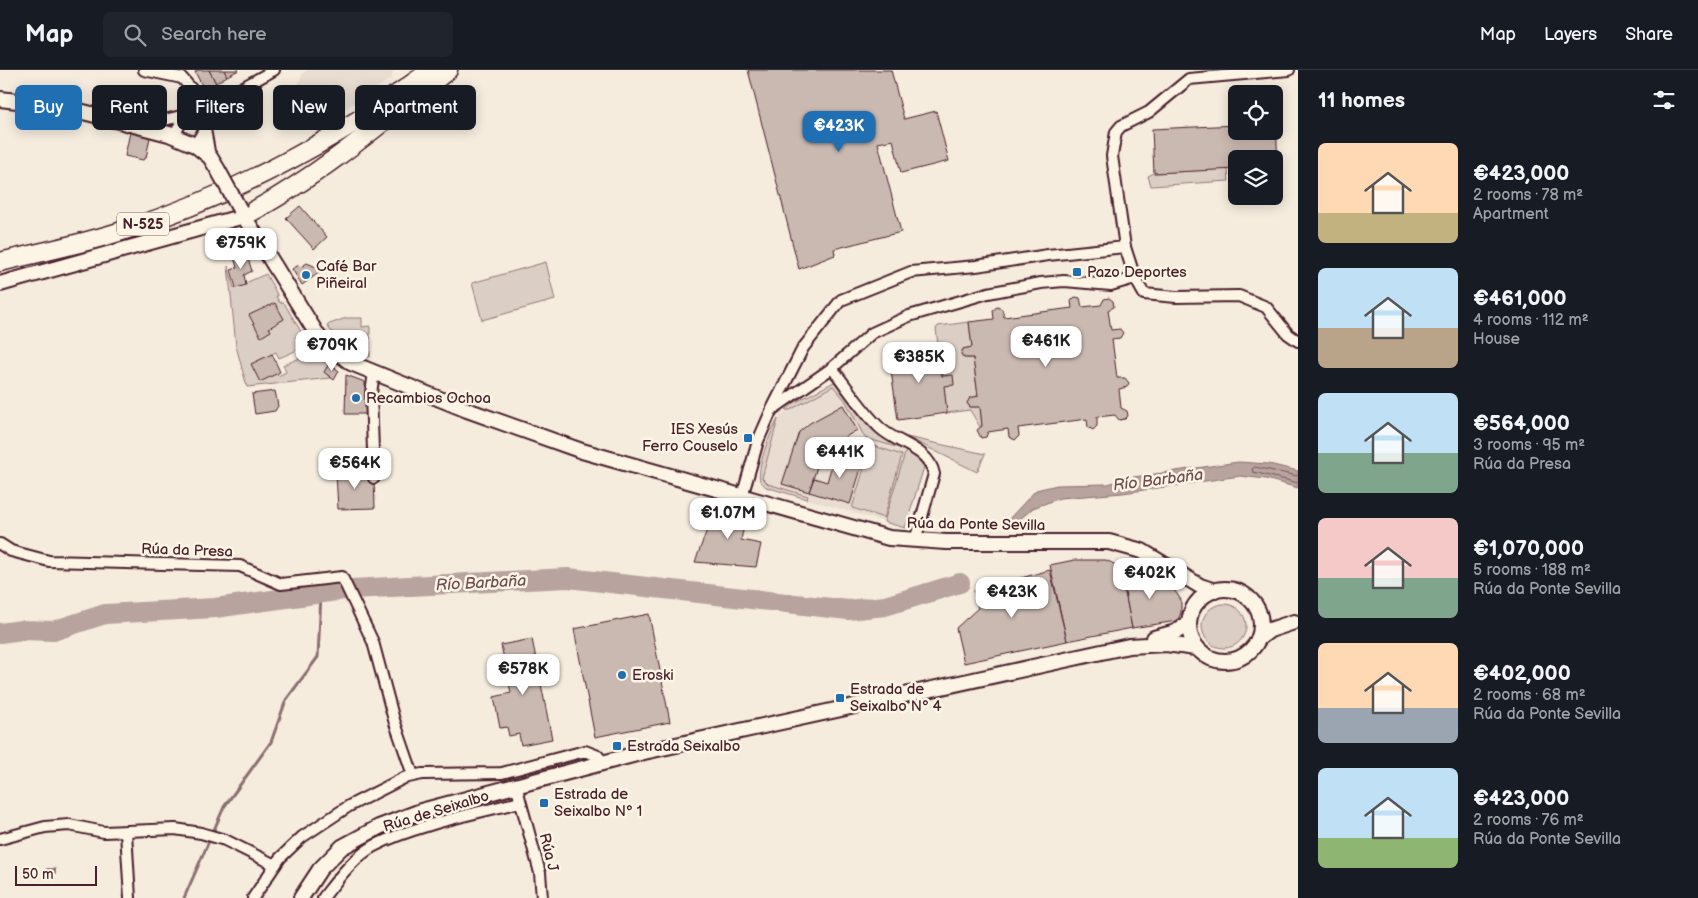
<!DOCTYPE html>
<html lang="en">
<head>
<meta charset="utf-8">
<style>
	:root { --surface:#171b24; --page:#20242c; --text:#f1f3f6; --muted:#9ea1a6; --line:#363941; --accent:#1f6fb2 }
	body { margin:0; font-family:"Balsamiq Sans",sans-serif; background:var(--page); color:var(--text); height:100vh; display:flex; flex-direction:column; font-size:19px; white-space:nowrap }
	* { box-sizing:border-box; margin:0 }
	p { font-size:16px; color:var(--muted) }
	.icon { flex:none; width:28px; height:28px; fill:none; stroke:currentColor; stroke-width:2; stroke-linecap:round; stroke-linejoin:round }
	.map { position:relative; flex:1; overflow:hidden }
	.details { display:flex; flex-direction:column; background:var(--surface); width:400px }
	.details>* { flex:none }
	.guide { position:absolute; left:15px; top:15px; width:475px; height:45px; display:flex; gap:10px }
	.buttons { position:absolute; left:1228px; top:15px; display:grid; gap:10px }
	.buttons a { display:grid; place-items:center; width:55px; height:55px; border-radius:8px; background:var(--surface); box-shadow:0 2px 12px #0003; font-size:25px }
	.scale { position:absolute; left:15px; bottom:12px; width:82px; box-sizing:border-box; padding-left:5px; border:2px solid #4a1f2b; border-top:0; font-size:14px; line-height:18px; white-space:nowrap; color:#4a1f2b; -webkit-text-stroke:4px #fcf5e5; paint-order:stroke }
	.price { position:absolute; translate:-50% -42px; padding:0 11px; border-radius:10px; background:#fff; color:#222; font-size:16px; line-height:32px; filter:drop-shadow(0 1px 2px #0008) }
	.price::after { content:''; position:absolute; left:50%; top:30px; width:15px; height:11px; margin-left:-8px; background:inherit; clip-path:polygon(0 0,100% 0,50% 100%) }
	.price.current { background:var(--accent); color:#fff }
	ul { padding:0; list-style:none }
	li { display:flex; align-items:center; gap:15px; height:125px; padding:0 20px }
	li span { display:grid; place-items:center; flex:none; width:140px; height:100px; border-radius:8px; color:#555 }
	li>.icon { margin-inline-start:auto }
	span .icon { width:60px; height:60px; fill:#fffc; stroke-width:1 }
	li b { font-size:21px }
	h2 { display:flex; justify-content:space-between; align-items:center; height:60px; padding:0 20px; font-size:21px }
	.tag { padding:0 18px; border-radius:8px; background:var(--surface); box-shadow:0 2px 12px #0003; font-size:18px; line-height:45px }
	.tag.current { background:var(--accent); color:#fff }
	header { display:flex; align-items:center; gap:30px; box-sizing:border-box; height:70px; padding:0 25px; background:var(--surface); border-bottom:1px solid var(--line) }
	header strong { font-size:24px }
	nav { display:flex; gap:28px; margin-inline-start:auto; font-size:18px }
	.search { width:350px; height:45px; background:var(--page); display:flex; align-items:center; gap:12px; box-sizing:border-box; padding:0 18px; border-radius:8px; color:var(--muted); font-size:19px }
	main { display:flex; flex:1; min-height:0 }
	.map>svg:first-child { display:block }
	.built { fill:#e8ddd0 }
	.green { fill:#dbcec4; stroke:#927678 }
	.water { fill:#b8a39e; stroke:#8c6e70 }
	.lines { fill:none; stroke-linecap:round; stroke-linejoin:round }
	.shore { stroke:#765459; stroke-width:1 }
	.stream { stroke:#8c6e70; stroke-width:3 }
	.river { stroke:#b8a39e; stroke-width:20 }
	.building { fill:#cab9b1; stroke:#4a1f2b }
	.street-casing { stroke:#4a1f2b; stroke-width:14 }
	.secondary-casing { stroke:#4a1f2b; stroke-width:18 }
	.highway-casing { stroke:#4a1f2b; stroke-width:21 }
	.street { stroke:#fcf5e5; stroke-width:10 }
	.secondary { stroke:#fcf5e5; stroke-width:14 }
	.highway { stroke:#fcf5e5; stroke-width:18 }
	.secondary-bridge-casing { stroke:#4a1f2b; stroke-width:18; stroke-linecap:butt }
	.secondary-bridge { stroke:#fcf5e5; stroke-width:14 }
	.poi-dot { fill:#1f6fb2; stroke:#fcf5e5; stroke-width:2 }
	.labels { text-anchor:middle; stroke-width:5; stroke-linejoin:round; paint-order:stroke }
	.shield { fill:#fcf5e5; stroke:#7f5f63; stroke-width:1 }
	.shield-label { font-size:14px; font-weight:bold; fill:#4a1f2b }
	.poi-label { font-size:15px; fill:#4a1f2b; stroke:#fcf5e5; text-anchor:start }
	.street-label { font-size:15px; fill:#4a1f2b; stroke:#fcf5e5 }
	.water-label { font-size:16px; font-style:italic; fill:#704d53; stroke:#fcf5e5 }
</style>
</head>
<body>
<header>
<strong>Map</strong>
<div class="search"><svg class="icon" aria-label="search" viewBox="0 0 24 24"><circle cx="10" cy="10" r="6"/><path d="M15 15l6 6"/></svg>Search here</div>
<nav><a>Map</a><a>Layers</a><a>Share</a></nav>
</header>
<main>
<div class="map">
<svg width="1298" height="828" viewBox="0 0 1298 828">
	<rect width="100%" height="100%" fill="#f5ecde"/>
	<filter id="ink" filterUnits="userSpaceOnUse"><feTurbulence type="fractalNoise" baseFrequency=".02" numOctaves="2"/><feDisplacementMap in="SourceGraphic" scale="10" xChannelSelector="R" yChannelSelector="G"/><feConvolveMatrix kernelMatrix="1 2 1 2 8 2 1 2 1" color-interpolation-filters="sRGB"/></filter>
	<g filter="url(#ink)">
		<g class="built">
			<path d="M308 0H393L392 8 321 54 301 51 298 15 303 3Z"/>
			<path d="M834 312 878 361 925 394 905 458 766 417 760 411 759 403 772 362 781 345 794 333Z"/>
		</g>
		<g class="green">
			<path d="M1228 99 1229 111 1151 116 1148 106 1154 103Z"/>
			<path d="M1242 126H1253L1254 130H1257V126H1272V131L1243 133Z"/>
			<path d="M230 159 240 161 252 182 228 187 225 160Z"/>
			<path d="M546 192 555 230 482 250 472 213Z"/>
			<path d="M228 196 234 218 266 204 278 226H276L279 232 284 233 309 275 279 288 276 282 252 294 260 311 277 303 278 306 286 302 283 295 315 282 329 295 324 302 331 308 247 317 236 276Z"/>
			<path d="M346 248H362V257L370 256V287L363 284 330 260 327 255Z"/>
			<path d="M969 252 972 277 963 279 961 284 964 288H973L978 326 970 328 967 333 970 337H980L982 356 980 357 970 340 947 343 936 259 938 256Z"/>
			<path d="M834 312 878 361 903 379 865 368 845 330 833 316 790 340H786L794 333Z"/>
			<path d="M778 349 762 408 768 414 808 426 807 429 766 417 760 411C756 398 771 361 778 349Z"/>
			<path d="M907 367 985 384 977 402Z"/>
			<path d="M871 375 902 385 884 448 852 438Z"/>
			<path d="M906 380 925 394 905 458 884 452Z"/>
			<circle cx="1224" cy="556" r="22"/>
		</g>
		<path class="water" d="M1238 392 1269 394 1298 401V418L1266 409 1240 406 1123 423 1060 428 1033 438 1012 456 1007 451 1036 420 1057 415 1108 414 1127 408Z"/>
		<g class="lines">
			<path class="shore" d="M1298 406 1255 397 1252 399 1253 402 1298 413"/>
			<path class="stream" d="M184 828 224 737 271 672 286 630 318 587 321 524"/>
			<path class="river" d="M0 563 22 560 53 561 105 544 215 538 351 519 568 508 848 540 885 536 960 513"/>
		</g>
		<g class="building">
			<path d="M198 0H209L216 13 204 19 195 2Z"/>
			<path d="M209 0H224L227 6 216 13Z"/>
			<path d="M224 0H239L227 6Z"/>
			<path d="M748 0H891L904 49 936 41 949 91 901 103 893 70 878 73 901 162 834 179 835 185 799 199Z"/>
			<path d="M1276 52 1278 97H1274V89H1236V99L1154 103 1152 59 1236 55V61H1274V53Z"/>
			<path d="M130 62 150 67 146 88 143 90 125 86Z"/>
			<path d="M300 136 327 167 314 179 286 148Z"/>
			<path d="M246 182 252 201 244 205 246 215 236 218 231 200 237 198 234 186Z"/>
			<path d="M307 193 314 196 320 202 302 215 292 199 299 195 301 197Z"/>
			<path d="M1075 227 1080 228 1082 237 1101 235 1104 229 1109 228 1113 231 1114 237 1108 240 1111 260 1120 259 1123 263 1120 268 1112 269 1117 308H1125L1129 313 1127 317 1119 319 1121 338 1127 341 1128 346 1125 349 1119 350 1115 345 1097 347V356L1093 360 1088 357 1087 349 1018 358 1019 366 1015 370 1009 367 1008 359 988 362 986 367 981 368 977 360 982 356 980 337H970L967 333 970 328 978 326 973 288H964L961 284 963 279 972 277 969 252 994 249 993 240 997 237 1002 239 1004 247 1072 238 1071 231Z"/>
			<path d="M275 233 284 249 269 258 271 261 261 267 249 245Z"/>
			<path d="M939 279 942 306 953 305 954 315 944 316 947 343 898 350 889 286Z"/>
			<path d="M272 284 280 302 260 312 251 294Z"/>
			<path d="M329 294 339 301 334 310 324 302Z"/>
			<path d="M346 305 365 312 366 344H345Z"/>
			<path d="M275 321 278 336 275 341 255 344 252 324Z"/>
			<path d="M843 335 857 360 822 381 809 422 782 414 799 362 810 353Z"/>
			<path d="M836 381 864 389 850 434 809 422 814 408 827 412Z"/>
			<path d="M367 400 368 407 374 408 375 438 338 439 336 403Z"/>
			<path d="M717 433 747 443 741 470 761 474 756 497 695 492Z"/>
			<path d="M1074 490H1106L1120 497 1132 558 1067 571 1050 495Z"/>
			<path d="M1120 497 1161 510 1175 521 1181 530V543L1177 551 1132 558Z"/>
			<path d="M1050 500 1067 571 964 593 956 558 978 538 974 521Z"/>
			<path d="M649 544 670 652 595 667 574 559Z"/>
			<path d="M532 569 552 669 521 675 519 664 509 666 507 657 500 658 494 627 511 623 501 575Z"/>
			<rect x="47" y="799" width="8" height="4"/>
		</g>
		<g class="lines">
			<defs>
				<g id="street">
					<path d="M144 0 182 8 205 35"/>
					<path d="M140 56 185 45 218 31 274 0"/>
					<path d="M174 66 185 45 199 52 205 59 195 75"/>
					<path d="M210 87 205 59 218 31"/>
					<path d="M1125 177 1135 208 1144 224 1176 227 1239 226 1266 237 1288 264 1298 271"/>
					<path d="M832 298C847 317 862 341 880 358 897 374 929 378 934 404L915 471"/>
					<path d="M374 302 371 324 374 408"/>
					<path d="M773 339 832 298 872 263 909 246 988 223 1041 213 1064 211 1111 215 1135 208"/>
					<path d="M742 427 758 371 772 339 803 278 841 230 911 202 976 196 1048 185 1125 177 1112 86 1116 62 1121 56 1149 42 1189 9 1289 0"/>
					<path d="M0 474 11 481 49 491 240 496 281 514 342 507 373 572 394 650 413 705"/>
					<path d="M516 715 540 803 542 828"/>
					<path d="M126 762 130 828"/>
					<path d="M0 769 45 757 69 755 104 762 175 759 201 763 225 770 275 795"/>
					<path d="M253 828 280 788 302 767 349 736 404 708 422 704 502 703 585 681 598 686 603 692"/>
					<path d="M323 828C337 810 353 788 374 776 412 756 477 743 520 732"/>
				</g>
				<g id="secondary">
					<path d="M0 29 60 36 169 64 195 75 210 87 218 100"/>
					<path d="M240 140 320 269 351 293 467 340 582 381 889 468 946 472H1109L1142 481 1200 516 1215 521"/>
					<path d="M0 214 244 146"/>
					<circle cx="1225" cy="555" r="36"/>
					<path d="M1154 568 1176 562 1189 552"/>
					<path d="M1258 569 1270 560 1294 552"/>
					<path d="M301 828 320 799 342 777 379 757 421 741 644 682 1129 576 1166 574 1196 578"/>
				</g>
				<g id="highway">
					<path d="M244 146C318 107 383 52 448 0"/>
					<path d="M0 192C41 182 82 174 122 161 232 126 338 69 431 0"/>
				</g>
			</defs>
			<use href="#street" class="street-casing"/>
			<use href="#secondary" class="secondary-casing"/>
			<use href="#highway" class="highway-casing"/>
			<use href="#street" class="street"/>
			<use href="#secondary" class="secondary"/>
			<use href="#highway" class="highway"/>
			<defs>
				<path id="secondary-bridge" d="M218 100 240 140"/>
			</defs>
			<use href="#secondary-bridge" class="secondary-bridge-casing"/>
			<use href="#secondary-bridge" class="secondary-bridge"/>
		</g>
	</g>
	<g class="poi-dot">
		<rect x="1072" y="197" width="10" height="10" rx="2.5"/>
		<circle cx="306" cy="205" r="5"/>
		<circle cx="356" cy="328" r="5"/>
		<rect x="743" y="363" width="10" height="10" rx="2.5"/>
		<circle cx="622" cy="605" r="5"/>
		<rect x="835" y="623" width="10" height="10" rx="2.5"/>
		<rect x="612" y="671" width="10" height="10" rx="2.5"/>
		<rect x="539" y="728" width="10" height="10" rx="2.5"/>
	</g>
	<g class="labels">
		<rect class="shield" x="117" y="142.5" width="52" height="23" rx="4"/>
		<g class="shield-label">
			<text x="143" y="159">N-525</text>
		</g>
		<g class="poi-label">
			<text x="316" y="201">Café Bar<tspan x="316" dy="17">Piñeiral</tspan></text>
			<text x="1087" y="207">Pazo Deportes</text>
			<text x="366" y="333">Recambios Ochoa</text>
			<text x="738" y="364" text-anchor="end">IES Xesús<tspan x="738" dy="17">Ferro Couselo</tspan></text>
			<text x="632" y="610">Eroski</text>
			<text x="850" y="624">Estrada de<tspan x="850" dy="17">Seixalbo Nº 4</tspan></text>
			<text x="627" y="681">Estrada Seixalbo</text>
			<text x="554" y="729">Estrada de<tspan x="554" dy="17">Seixalbo Nº 1</tspan></text>
		</g>
		<g class="street-label">
			<text transform="translate(976 454) rotate(1)" y="5">Rúa da Ponte Sevilla</text>
			<text transform="translate(187 480) rotate(2)" y="5">Rúa da Presa</text>
			<text transform="translate(436 741) rotate(-17)" y="5">Rúa de Seixalbo</text>
			<text transform="translate(549 782) rotate(76)" y="5">Rúa J</text>
		</g>
		<g class="water-label">
			<text transform="translate(1158 409) rotate(-7)" y="6">Río Barbaña</text>
			<text transform="translate(481 512) rotate(-3)" y="6">Río Barbaña</text>
		</g>
	</g>
</svg>
<div class="buttons">
<a><svg class="icon" aria-label="locate" viewBox="0 0 24 24"><circle cx="12" cy="12" r="6"/><path d="M12 2v4M12 18v4M2 12h4M18 12h4"/></svg></a>
<a><svg class="icon" aria-label="layers" viewBox="0 0 24 24"><path d="M12 4l9 5-9 5-9-5zM3 14l9 5 9-5"/></svg></a>
</div>
<div class="scale">50 m</div>
<b class="price current" style="left:839px;top:83px">€423K</b>
<b class="price" style="left:241px;top:200px">€759K</b>
<b class="price" style="left:1046px;top:298px">€461K</b>
<b class="price" style="left:332px;top:302px">€709K</b>
<b class="price" style="left:919px;top:314px">€385K</b>
<b class="price" style="left:840px;top:409px">€441K</b>
<b class="price" style="left:355px;top:420px">€564K</b>
<b class="price" style="left:728px;top:470px">€1.07M</b>
<b class="price" style="left:1150px;top:530px">€402K</b>
<b class="price" style="left:1012px;top:549px">€423K</b>
<b class="price" style="left:523px;top:626px">€578K</b>
<div class="guide">
<a class="tag current">Buy</a>
<a class="tag">Rent</a>
<a class="tag">Filters</a>
<a class="tag">New</a>
<a class="tag">Apartment</a>
</div>
</div>
<section class="details">
<h2>11 homes<svg class="icon" aria-label="filters" viewBox="0 0 24 24"><path d="M4 7h16M4 17h16"/><circle cx="9" cy="7" r="2"/><circle cx="15" cy="17" r="2"/></svg></h2>
<ul>
<li><span style="background:linear-gradient(#ffd9b3 70%,#c2b280 0)"><svg class="icon" aria-label="home" viewBox="0 0 24 24"><path d="M3 11l9-7 9 7M6 9v11h12V9"/></svg></span><div><b>€423,000</b><p>2 rooms · 78 m²</p><p>Apartment</p></div></li>
<li><span style="background:linear-gradient(#bfe0f5 60%,#b9a48a 0)"><svg class="icon" aria-label="home" viewBox="0 0 24 24"><path d="M3 11l9-7 9 7M6 9v11h12V9"/></svg></span><div><b>€461,000</b><p>4 rooms · 112 m²</p><p>House</p></div></li>
<li><span style="background:linear-gradient(#bfe0f5 60%,#7fa58c 0)"><svg class="icon" aria-label="home" viewBox="0 0 24 24"><path d="M3 11l9-7 9 7M6 9v11h12V9"/></svg></span><div><b>€564,000</b><p>3 rooms · 95 m²</p><p>Rúa da Presa</p></div></li>
<li><span style="background:linear-gradient(#f6c9c9 60%,#7fa58c 0)"><svg class="icon" aria-label="home" viewBox="0 0 24 24"><path d="M3 11l9-7 9 7M6 9v11h12V9"/></svg></span><div><b>€1,070,000</b><p>5 rooms · 188 m²</p><p>Rúa da Ponte Sevilla</p></div></li>
<li><span style="background:linear-gradient(#ffd9b3 65%,#9aa5b1 0)"><svg class="icon" aria-label="home" viewBox="0 0 24 24"><path d="M3 11l9-7 9 7M6 9v11h12V9"/></svg></span><div><b>€402,000</b><p>2 rooms · 68 m²</p><p>Rúa da Ponte Sevilla</p></div></li>
<li><span style="background:linear-gradient(#bfe0f5 70%,#8fb573 0)"><svg class="icon" aria-label="home" viewBox="0 0 24 24"><path d="M3 11l9-7 9 7M6 9v11h12V9"/></svg></span><div><b>€423,000</b><p>2 rooms · 76 m²</p><p>Rúa da Ponte Sevilla</p></div></li>
</ul>
</section>
</main>
</body>
</html>
